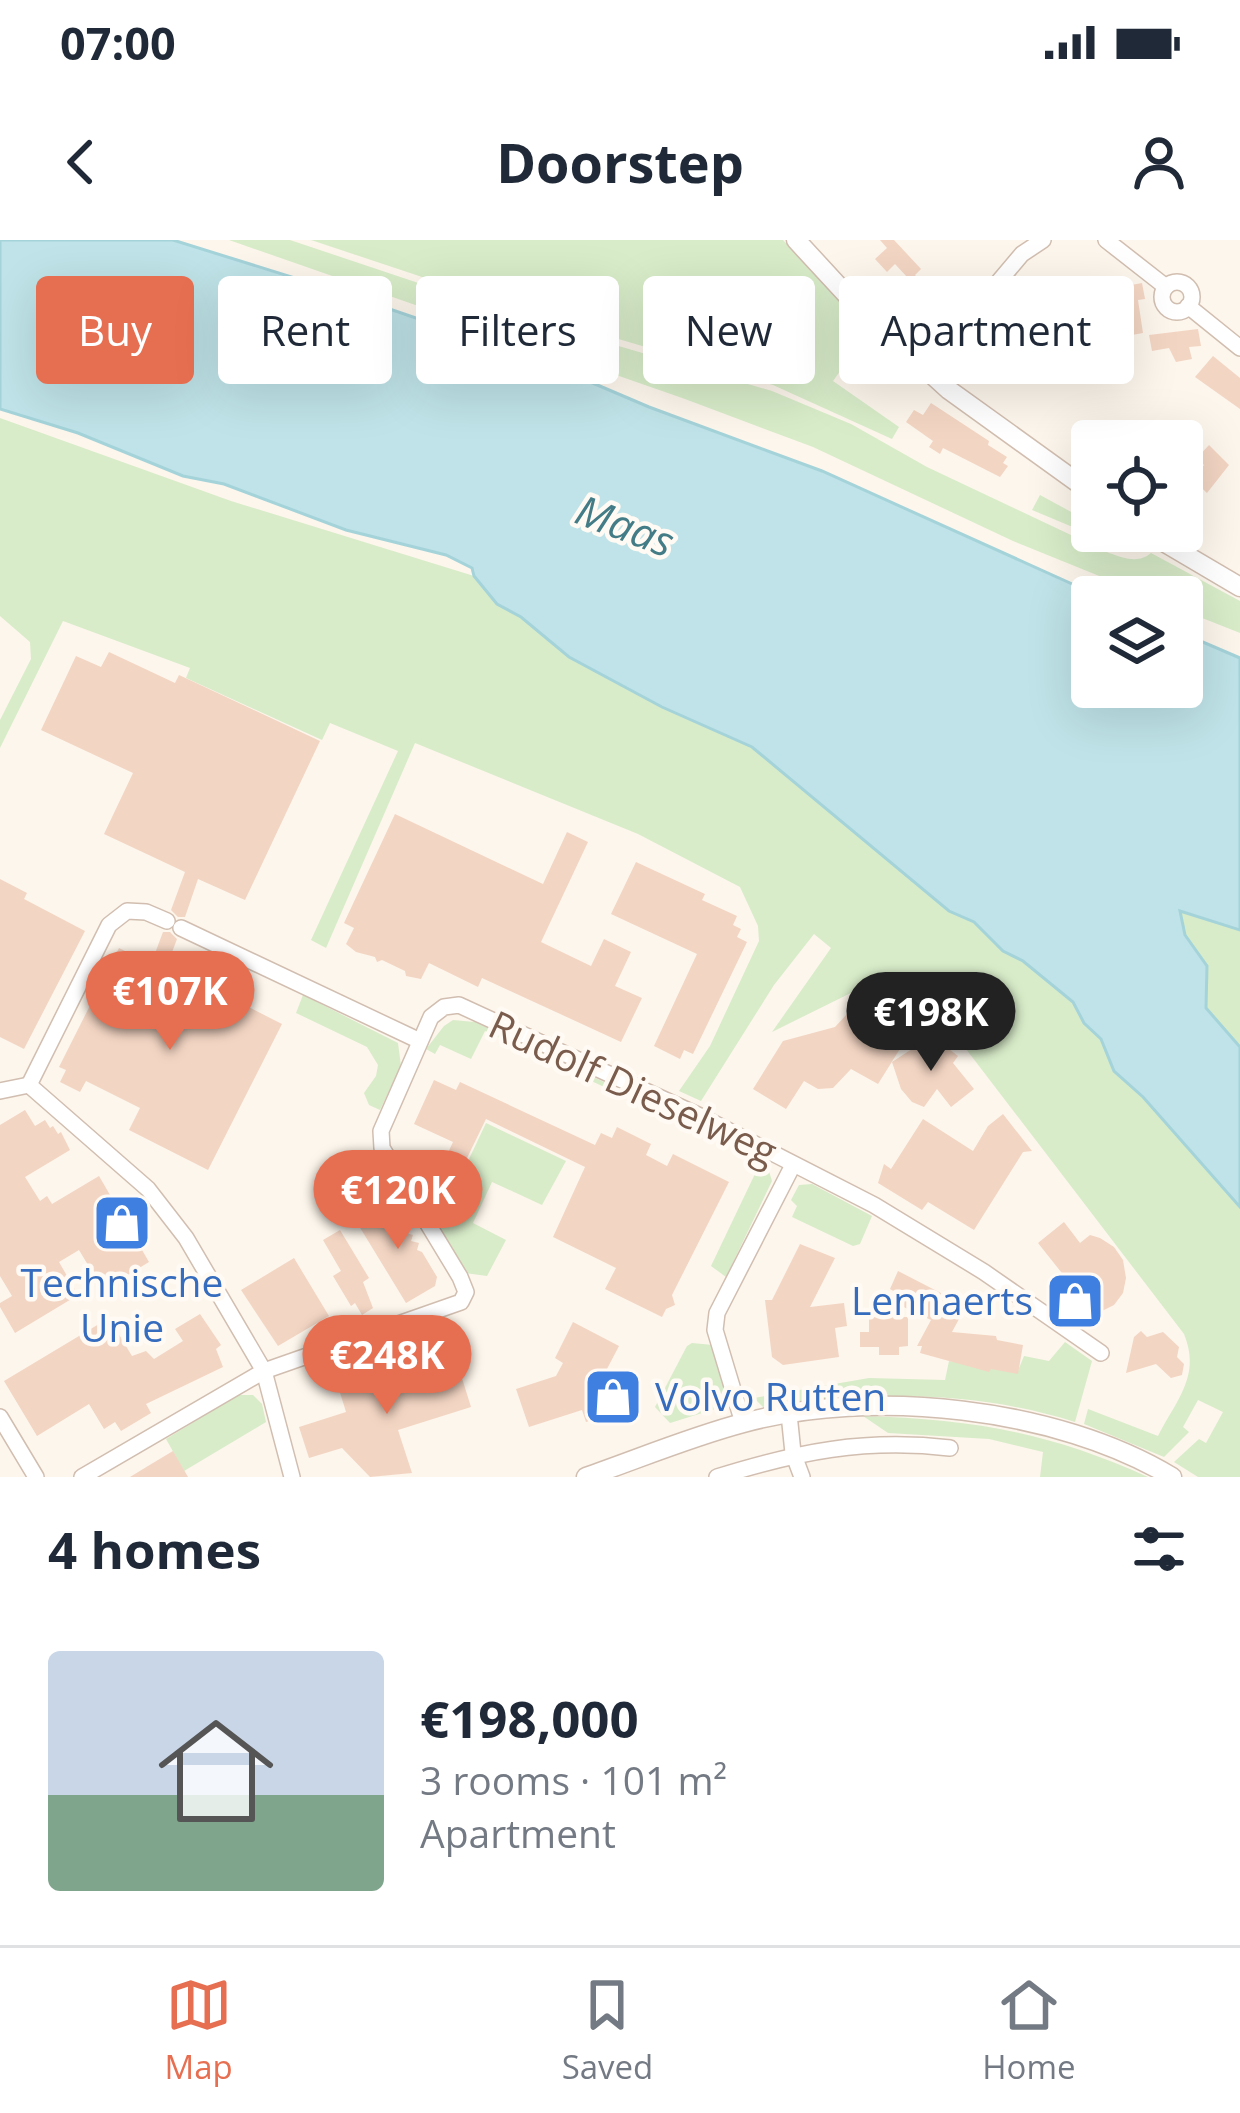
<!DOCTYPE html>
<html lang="en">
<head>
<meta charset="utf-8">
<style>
	:root { --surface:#fff; --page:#f2f2f3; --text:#1f2937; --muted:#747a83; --line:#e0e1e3; --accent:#e76f51 }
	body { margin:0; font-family:"Open Sans",sans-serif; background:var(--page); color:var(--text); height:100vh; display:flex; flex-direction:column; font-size:45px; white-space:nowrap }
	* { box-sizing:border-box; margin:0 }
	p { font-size:39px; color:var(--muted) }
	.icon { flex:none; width:66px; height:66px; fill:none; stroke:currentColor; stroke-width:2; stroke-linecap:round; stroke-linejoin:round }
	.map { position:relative; height:1237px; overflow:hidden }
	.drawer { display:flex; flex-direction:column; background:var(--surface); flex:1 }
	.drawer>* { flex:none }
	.guide { position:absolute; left:36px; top:36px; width:1170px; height:108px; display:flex; gap:24px }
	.fabs { position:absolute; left:1071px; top:180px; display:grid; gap:24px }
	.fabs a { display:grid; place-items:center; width:132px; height:132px; border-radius:12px; background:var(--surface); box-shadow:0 12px 48px #0002; font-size:60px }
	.price { position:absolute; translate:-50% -102px; padding:0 27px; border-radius:42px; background:var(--accent); color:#fff; font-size:39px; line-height:78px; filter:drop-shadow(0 3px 6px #0008) }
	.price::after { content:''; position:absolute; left:50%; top:72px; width:36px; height:27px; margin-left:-18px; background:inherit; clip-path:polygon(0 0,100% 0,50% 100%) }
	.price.on { background:#222; color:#fff }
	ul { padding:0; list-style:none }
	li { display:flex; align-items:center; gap:36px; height:300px; padding:0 48px }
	li span { display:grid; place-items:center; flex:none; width:336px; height:240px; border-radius:12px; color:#555 }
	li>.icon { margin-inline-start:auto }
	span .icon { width:144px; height:144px; fill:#fffc; stroke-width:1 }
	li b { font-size:51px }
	h2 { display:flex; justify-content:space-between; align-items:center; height:144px; padding:0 48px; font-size:51px }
	.tag { padding:0 42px; border-radius:12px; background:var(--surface); box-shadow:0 12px 48px #0002; font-size:42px; line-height:108px }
	.tag.on { background:var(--accent); color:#fff }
	.status { display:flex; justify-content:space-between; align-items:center; height:84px; padding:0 60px; background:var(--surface); direction:ltr }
	.status svg { height:33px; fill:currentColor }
	header { display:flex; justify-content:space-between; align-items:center; height:156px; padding:0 48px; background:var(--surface); font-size:54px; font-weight:700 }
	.dock { display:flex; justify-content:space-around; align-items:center; height:168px; border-top:3px solid var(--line); background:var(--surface); font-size:33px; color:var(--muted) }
	.dock a { display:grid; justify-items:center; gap:6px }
	.dock .on { color:var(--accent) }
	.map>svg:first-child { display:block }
	.green { fill:#d8ecc9 }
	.water { fill:#bfe3e8; stroke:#a5d3da; stroke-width:3 }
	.building { fill:#f3d5c3 }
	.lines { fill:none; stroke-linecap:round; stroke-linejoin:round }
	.minor-casing { stroke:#d1beb0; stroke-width:18 }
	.tertiary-casing { stroke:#d1beb0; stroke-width:21 }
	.minor { stroke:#fff; stroke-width:15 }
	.tertiary { stroke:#fff; stroke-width:18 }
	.labels { text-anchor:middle; stroke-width:9; stroke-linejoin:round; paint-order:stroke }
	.street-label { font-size:39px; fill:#7a5c4d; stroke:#fffaf3 }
	.shop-label { font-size:39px; fill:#366cbe; stroke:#fffaf3 }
	.water-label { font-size:42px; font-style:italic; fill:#437c86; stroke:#fffaf3 }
</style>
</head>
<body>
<div class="status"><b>07:00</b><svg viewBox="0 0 49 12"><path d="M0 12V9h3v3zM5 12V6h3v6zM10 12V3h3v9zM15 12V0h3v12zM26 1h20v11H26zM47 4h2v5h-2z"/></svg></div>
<header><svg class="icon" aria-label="back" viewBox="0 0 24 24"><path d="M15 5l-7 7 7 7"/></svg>Doorstep<svg class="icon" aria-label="person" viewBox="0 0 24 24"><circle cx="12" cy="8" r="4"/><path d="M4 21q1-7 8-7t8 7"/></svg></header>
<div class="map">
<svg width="1240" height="1237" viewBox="0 0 1240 1237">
	<rect width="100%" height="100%" fill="#fdf6ec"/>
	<g class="green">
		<path d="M229 0H290L520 77 772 151 851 184 927 227 1109 313C1124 318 1138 324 1151 313L1240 361V393L1182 370V357H1151L1013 301 813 207 685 159Z"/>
		<path d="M311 0H783L869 91 833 141 899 187 892 199 773 145 521 70Z"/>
		<path d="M0 178 231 261 474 336 497 364 521 377 569 417 662 467 752 507 949 671 974 681 1003 711 1023 721 1073 762 1084 783 1101 799 1114 831 1143 857 1240 967V1237H1198L1174 1222 1199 1199 1206 1203 1223 1172 1198 1160 1183 1187 1189 1192 1164 1217 1084 1184 1088 1169 1158 1196C1177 1159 1201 1136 1184 1094L927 758 897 738 873 742 772 792 831 708 814 694 774 745 701 861 679 851 710 806 759 701 758 686 740 647 638 594 415 503 326 708 311 700 398 511 330 483 322 500 186 438 190 428 63 381 0 508V480L31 419 30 402 0 376Z"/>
		<path d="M1040 255 1086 280 1092 274V291H1118L1140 305 1130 311 1032 270Z"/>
		<path d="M1180 669 1240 690V807L1206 768 1207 726 1185 695Z"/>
		<path d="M303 755 398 803 401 826 380 870 369 865 364 853 376 836 378 825 367 807 296 773Z"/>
		<path d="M453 780 475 782 621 850 619 854 485 791 471 819 440 805 435 814 426 809 444 786Z"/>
		<path d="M486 883 566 921 542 965 492 942 473 983 506 1000 487 1036 465 1033 422 961 431 947 452 955Z"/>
		<path d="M764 915 772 941 726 1037 711 1026Z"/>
		<path d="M812 944 872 976 860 1004 853 1006 792 977 797 966 791 960 799 945Z"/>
		<path d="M1065 1102 1092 1121 1075 1182C975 1150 866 1151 763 1167L754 1158 869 1138 945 1140 949 1121 1017 1133 1024 1116 1049 1121Z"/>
		<path d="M692 1103 713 1105 728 1165 670 1183 655 1167 687 1106Z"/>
		<path d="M238 1155H253L262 1164 266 1182 184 1231 166 1199Z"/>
		<path d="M863 1176C971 1179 1048 1192 1148 1237H1040L1043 1212 989 1199 888 1193Z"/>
	</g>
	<path class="water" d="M0 0H173L346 54 541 121 649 167 822 231 1101 357H1092V447H1182V393L1240 418V690L1180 671 1185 695 1207 726 1206 768 1240 807V967L1143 857 1114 831 1101 799 1084 783 1073 762 1023 721 1003 711 974 682 949 671 752 507 662 467 569 417 521 377 497 364 474 336 472 328 446 315 346 290 224 244 183 236 78 193 0 169Z"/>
	<g class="building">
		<path d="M880 0H894L921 29 915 35 931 52 919 64 906 51 891 56 908 38 895 24 887 32 875 19 887 8Z"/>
		<path d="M1142 43 1145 59 1138 60 1143 93 1132 95 1124 107 1113 99 1131 73 1121 75 1119 63 1128 62 1126 46Z"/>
		<path d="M1198 89 1201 106 1189 107 1192 119 1176 122 1169 108 1152 111 1149 95Z"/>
		<path d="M1213 116 1240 138V169L1195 137Z"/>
		<path d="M931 163 989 201 988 205 1007 217 1003 223 1008 226 1000 237 943 208 940 214 929 207 933 201 906 182 914 170 923 175Z"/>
		<path d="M1209 205 1229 225 1207 253 1192 239 1204 225 1197 218Z"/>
		<path d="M109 412 175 443 179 435 320 501 245 660 198 639 185 677H178L171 670 185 632 104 594 133 533 41 490 76 416 101 427Z"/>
		<path d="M395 574 543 644 567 592 588 602 541 702 591 726 604 699 631 712 615 746 642 758 621 802 482 738 478 747 429 723 421 739 406 736 405 731 382 720 377 722 375 717 356 712 346 704 354 688 344 683Z"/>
		<path d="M636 622 705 654 702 660 737 676 733 685 741 689 737 697 747 702 693 814 684 810 680 819 654 806 697 714 611 674Z"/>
		<path d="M0 639 27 653 24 659 85 691 24 809 0 797Z"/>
		<path d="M163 692H170L177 699 165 731 201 749 203 744 282 784 208 930 129 890 140 868 86 841 80 852 60 842 66 830 59 827 119 708 151 724Z"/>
		<path d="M859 769 889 782 893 775 913 788 878 844 851 829 833 848 818 849 804 841 786 869 753 849 783 801 835 787 847 774Z"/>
		<path d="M932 796 958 816 953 823 974 849 951 867 937 849 924 867 912 862 901 849 892 822Z"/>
		<path d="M434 840 456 850 460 842 595 905 601 893 612 898 617 887 651 904 646 915 667 926 673 914 729 942 672 1055 675 1065 666 1069 662 1077 605 1049 616 1028 553 997 585 927 486 879 452 949 435 940 453 902 414 884Z"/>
		<path d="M25 870 35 886 45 880 50 888 53 886 58 894 61 892 70 910 25 937 40 961 47 956 52 964 99 936 149 1022 103 1050 79 1010 59 1022 78 1055 15 1093 0 1067V1063L12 1056 0 1036V885Z"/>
		<path d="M1003 874 1032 911 1023 912 974 990 928 962 922 970 878 943 884 924 891 929 923 879 973 911 988 886Z"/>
		<path d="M391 960 402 979 401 984 408 986 406 993 413 995 411 1001 419 1003 417 1010 422 1012 437 1037 435 1046 406 1063 356 981Z"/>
		<path d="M1064 982 1080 1003 1090 995 1100 998 1114 1007 1123 1020 1126 1038 1123 1053 1114 1065 1100 1072 1080 1075 1066 1057 1063 1059 1057 1052 1069 1042 1038 1003Z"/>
		<path d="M340 990 369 1038 363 1042 373 1068 362 1075 355 1063 351 1066 333 1036 341 1031 323 1000Z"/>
		<path d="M800 1004 835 1018 810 1067 844 1063 847 1086 835 1088 839 1117 783 1125 772 1117 765 1060H772Z"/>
		<path d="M294 1018 329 1076 278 1106 241 1050Z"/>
		<path d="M898 1031 966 1066 952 1092 996 1096 997 1100 1023 1105 1018 1134 991 1129 989 1132 920 1113 922 1106H917L931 1080 893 1062 897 1053 890 1049Z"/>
		<path d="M200 1074 221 1105 216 1109 223 1127 146 1164 151 1173 121 1191 115 1182 104 1189 89 1164 37 1196 4 1141 109 1078 132 1116 146 1111 154 1119 183 1101 175 1089Z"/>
		<path d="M869 1077H908V1106L899 1107V1115H879V1107H860V1092H869Z"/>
		<path d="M573 1082 619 1106 598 1146 612 1142 621 1171 586 1182 582 1170 529 1187 516 1149 556 1136 563 1123 555 1118Z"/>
		<path d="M1141 1091 1147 1097 1163 1092 1179 1107 1177 1117 1184 1124 1182 1135 1171 1138 1156 1124 1126 1133 1134 1097Z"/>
		<path d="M456 1119 471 1167 398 1190 412 1233 370 1237 342 1208 309 1218 299 1187 346 1172 338 1146 374 1135 377 1144Z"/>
		<path d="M173 1211 188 1237H130L148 1226Z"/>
	</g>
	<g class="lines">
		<defs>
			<g id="minor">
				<path d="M1106 0 1166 47"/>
				<circle cx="1177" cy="57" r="15"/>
				<path d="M1188 66 1240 108"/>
				<path d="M925 129 1022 14 1043 0"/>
				<path d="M181 688 420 801"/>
				<path d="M29 845 148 949 186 998 264 1131 292 1237"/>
				<path d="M29 845 109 685 127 671 146 672 167 681"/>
				<path d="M0 851 29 845"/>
				<path d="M789 1174 793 1213 802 1237"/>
				<path d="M0 1177 36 1237"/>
				<path d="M743 1183 715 1090 717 1073 793 925"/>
				<path d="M82 1237 264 1131 461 1062 466 1052 460 1037 382 908 381 891 431 777 444 767 459 765 700 876 874 965 984 1032 1101 1113"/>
				<path d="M717 1237C797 1212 865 1198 950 1208"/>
			</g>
			<g id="tertiary">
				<path d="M796 0 856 65 949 150 1092 253"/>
				<path d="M1145 291 1240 347"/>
				<path d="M586 1237C638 1219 690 1197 743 1183 873 1148 1056 1167 1172 1237"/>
			</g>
		</defs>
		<use href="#minor" class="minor-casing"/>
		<use href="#tertiary" class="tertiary-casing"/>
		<use href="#minor" class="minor"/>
		<use href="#tertiary" class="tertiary"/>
	</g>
	<defs>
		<symbol id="shop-square" viewBox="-11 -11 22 22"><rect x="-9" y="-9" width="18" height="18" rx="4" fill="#3f7fe0" stroke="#fffaf3"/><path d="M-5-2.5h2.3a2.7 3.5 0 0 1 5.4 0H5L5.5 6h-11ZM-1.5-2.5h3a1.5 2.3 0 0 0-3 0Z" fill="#fff"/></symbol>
	</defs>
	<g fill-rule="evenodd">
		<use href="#shop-square" x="89" y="950" width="66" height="66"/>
		<use href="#shop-square" x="1042" y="1028" width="66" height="66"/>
		<use href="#shop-square" x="580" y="1124" width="66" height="66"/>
	</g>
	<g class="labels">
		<g class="street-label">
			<text transform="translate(633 848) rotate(25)" y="14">Rudolf Dieselweg</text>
		</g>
		<g class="shop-label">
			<text x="122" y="1057">Technische<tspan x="122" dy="45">Unie</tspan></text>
			<text x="1033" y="1075" text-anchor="end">Lennaerts</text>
			<text x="655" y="1171" text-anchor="start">Volvo Rutten</text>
		</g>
		<g class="water-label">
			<text transform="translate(625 286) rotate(21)" y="15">Maas</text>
		</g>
	</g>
</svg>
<div class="fabs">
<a><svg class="icon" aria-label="locate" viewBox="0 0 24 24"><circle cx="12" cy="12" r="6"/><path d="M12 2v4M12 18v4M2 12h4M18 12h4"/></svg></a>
<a><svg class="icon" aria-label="layers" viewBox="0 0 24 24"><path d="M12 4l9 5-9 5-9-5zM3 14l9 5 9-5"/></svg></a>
</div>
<b class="price" style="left:170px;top:813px">€107K</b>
<b class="price on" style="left:931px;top:834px">€198K</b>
<b class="price" style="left:398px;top:1012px">€120K</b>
<b class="price" style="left:387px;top:1177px">€248K</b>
<div class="guide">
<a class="tag on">Buy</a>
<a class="tag">Rent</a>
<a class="tag">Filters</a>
<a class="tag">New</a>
<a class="tag">Apartment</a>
</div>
</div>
<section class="drawer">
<h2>4 homes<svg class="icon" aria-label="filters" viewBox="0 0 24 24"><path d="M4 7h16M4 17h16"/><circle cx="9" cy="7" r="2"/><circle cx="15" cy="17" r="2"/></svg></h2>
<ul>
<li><span style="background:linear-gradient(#c9d6e8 60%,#7fa58c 0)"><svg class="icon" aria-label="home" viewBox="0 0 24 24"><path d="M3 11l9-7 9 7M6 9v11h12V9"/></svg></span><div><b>€198,000</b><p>3 rooms · 101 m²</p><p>Apartment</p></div></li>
</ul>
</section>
<nav class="dock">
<a class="on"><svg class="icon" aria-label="map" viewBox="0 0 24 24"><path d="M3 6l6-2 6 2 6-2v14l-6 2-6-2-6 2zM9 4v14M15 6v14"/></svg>Map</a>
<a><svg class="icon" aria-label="saved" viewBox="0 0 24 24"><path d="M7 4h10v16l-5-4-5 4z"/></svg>Saved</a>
<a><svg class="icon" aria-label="home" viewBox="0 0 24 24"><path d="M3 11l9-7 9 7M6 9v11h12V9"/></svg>Home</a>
</nav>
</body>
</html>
